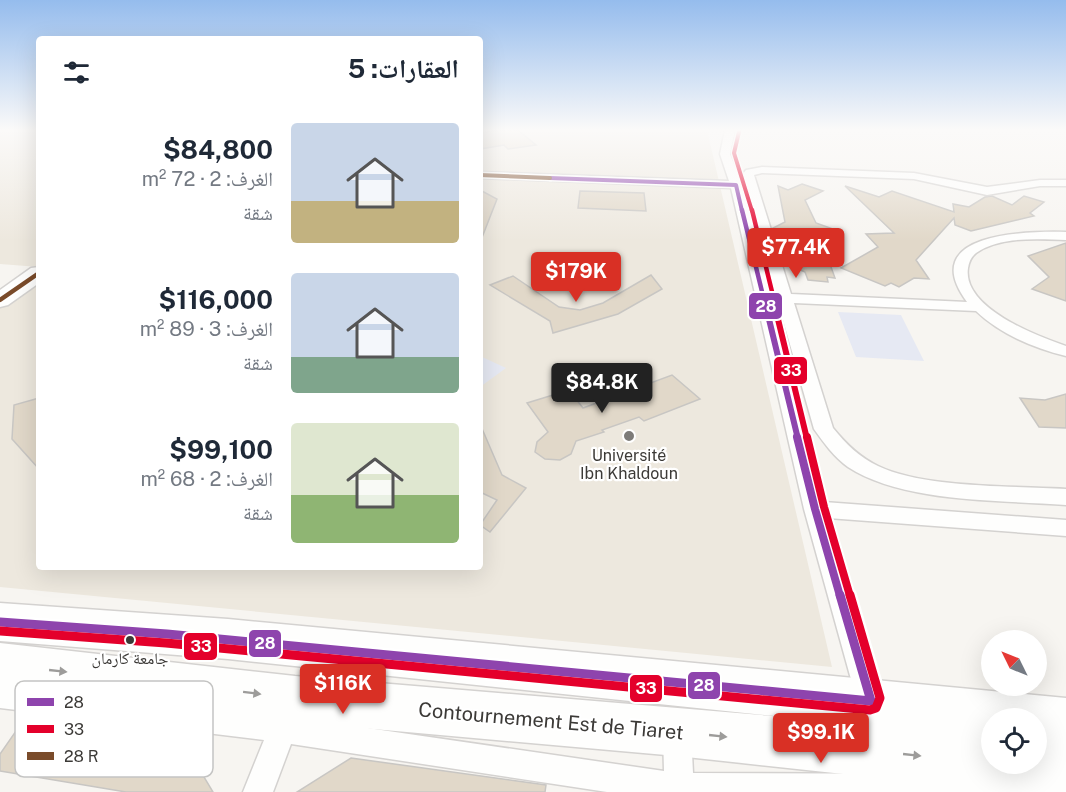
<!DOCTYPE html>
<html lang="ar">
<head>
<meta charset="utf-8">
<style>
	:root { --surface:#fff; --page:#f2f2f3; --text:#1f2937; --muted:#747a83; --accent:#d93025 }
	body { margin:0; font-family:"Public Sans","Noto Naskh Arabic",sans-serif; background:var(--page); color:var(--text); direction:rtl; height:100vh; display:flex; flex-direction:column; font-size:22px; white-space:nowrap }
	* { box-sizing:border-box; margin:0 }
	p { font-size:20px; color:var(--muted) }
	.icon { flex:none; width:33px; height:33px; fill:none; stroke:currentColor; stroke-width:2; stroke-linecap:round; stroke-linejoin:round }
	.map { position:relative; flex:1; overflow:hidden; direction:ltr }
	.details { position:absolute; left:36px; top:36px; width:447px; height:534px; display:flex; flex-direction:column; background:var(--surface); border-radius:6px; box-shadow:0 6px 24px #0002; direction:rtl }
	.details>* { flex:none }
	.needle { width:39px; rotate:313deg }
	.buttons { position:absolute; left:981px; top:630px; display:grid; gap:12px }
	.buttons a { display:grid; place-items:center; width:66px; height:66px; border-radius:50%; background:var(--surface); box-shadow:0 6px 24px #0002; font-size:30px }
	.price { position:absolute; translate:-50% -51px; padding:0 14px; border-radius:6px; background:var(--accent); color:#fff; font-size:20px; line-height:39px; filter:drop-shadow(0 2px 3px #0008) }
	.price::after { content:''; position:absolute; left:50%; top:36px; width:18px; height:14px; margin-left:-9px; background:inherit; clip-path:polygon(0 0,100% 0,50% 100%) }
	.price.selected { background:#222; color:#fff }
	ul { padding:0; list-style:none }
	li { display:flex; align-items:center; gap:18px; height:150px; padding:0 24px }
	li span { display:grid; place-items:center; flex:none; width:168px; height:120px; border-radius:6px; color:#555 }
	li>.icon { margin-inline-start:auto }
	span .icon { width:72px; height:72px; fill:#fffc; stroke-width:1 }
	li b { font-size:26px }
	h2 { display:flex; justify-content:space-between; align-items:center; height:72px; padding:0 24px; font-size:26px }
	.map>svg:first-child { display:block }
	.built { fill:#ede8de }
	.green { fill:#e6e9f3 }
	.building { fill:#e1d8c9; stroke:#c8c6c3; stroke-width:1.5 }
	.lines { fill:none; stroke-linecap:round; stroke-linejoin:round }
	.street-casing { stroke:#d4d2d0; stroke-width:3 }
	.secondary-casing { stroke:#d4d2d0; stroke-width:3 }
	.highway-casing { stroke:#d4d2d0; stroke-width:3 }
	.street { fill:#fefefd; fill-rule:evenodd }
	.secondary { fill:#fefefd; fill-rule:evenodd }
	.highway { fill:#fefefd; fill-rule:evenodd }
	.bus-1-far4-casing { stroke:#fff; stroke-width:7 }
	.bus-1-far3-casing { stroke:#fff; stroke-width:8 }
	.bus-1-far2-casing { stroke:#fff; stroke-width:10 }
	.bus-1-far1-casing { stroke:#fff; stroke-width:12 }
	.bus-1-casing { stroke:#fff; stroke-width:14 }
	.bus-2-far4-casing { stroke:#fff; stroke-width:7 }
	.bus-2-far3-casing { stroke:#fff; stroke-width:8 }
	.bus-2-far2-casing { stroke:#fff; stroke-width:10 }
	.bus-2-far1-casing { stroke:#fff; stroke-width:12 }
	.bus-2-casing { stroke:#fff; stroke-width:14 }
	.bus-3-far1-casing { stroke:#fff; stroke-width:7 }
	.bus-3-casing { stroke:#fff; stroke-width:8 }
	.bus-1-far4 { stroke:#8e44ad; stroke-width:4 }
	.bus-1-far3 { stroke:#8e44ad; stroke-width:4.5 }
	.bus-1-far2 { stroke:#8e44ad; stroke-width:6 }
	.bus-1-far1 { stroke:#8e44ad; stroke-width:8 }
	.bus-1 { stroke:#8e44ad; stroke-width:9 }
	.bus-2-far4 { stroke:#e4002b; stroke-width:4 }
	.bus-2-far3 { stroke:#e4002b; stroke-width:4.5 }
	.bus-2-far2 { stroke:#e4002b; stroke-width:6 }
	.bus-2-far1 { stroke:#e4002b; stroke-width:8 }
	.bus-2 { stroke:#e4002b; stroke-width:9 }
	.bus-3-far1 { stroke:#7a4b2a; stroke-width:4 }
	.bus-3 { stroke:#7a4b2a; stroke-width:4.5 }
	.oneway { fill:#9d9c9a }
	.poi-dot { fill:#7d7b78; stroke:#fff; stroke-width:2 }
	.bus-dot { fill:#3c3a37; stroke:#fff; stroke-width:2 }
	.labels { text-anchor:middle; stroke-width:4.5; stroke-linejoin:round; paint-order:stroke }
	.poi-label { font-size:16px; fill:#3c3a37; stroke:#fff }
	.near-bus-label { font-size:16px; fill:#3c3a37; stroke:#fff }
	.near-street-label { font-size:20px; fill:#3c3a37; stroke:#fff }
	.key { fill:#fff; stroke:#c4c4c3; stroke-width:1.5 }
	.key-label { font-size:16px; fill:#3c3a37 }
	.line-badge { stroke:#fff; stroke-width:2 }
	.badge-label { font-size:16px; text-anchor:middle; font-weight:bold; fill:#fff }
</style>
</head>
<body>
<div class="map">
<svg width="1066" height="792" viewBox="0 0 1066 792">
	<rect width="100%" height="100%" fill="#f7f5f1"/>
	<g class="built">
		<path d="M0 130H39V267L0 264Z"/>
		<path d="M480 130H707L832 667 0 587V304L39 277V567H480Z"/>
	</g>
	<g class="green">
		<path d="M838 312 901 315 924 361 856 357Z"/>
		<path d="M480 356 506 368 480 387Z"/>
	</g>
	<g class="building">
		<path d="M500 130H518L536 145 508 149 504 145 480 149V133Z"/>
		<path d="M802 184 823 191 805 200 816 223 841 232 814 248 826 253 835 278 827 277 828 282 808 280 805 272 785 263 789 261 784 259 810 247 775 234 778 231 773 228 785 222 778 186 788 190Z"/>
		<path d="M845 186 879 197 892 191 954 212 953 204 969 207 985 197 992 196 1012 205 1024 196 1044 202 1030 213 1034 216 971 231 955 225 954 218 916 260 929 279 914 278 899 287 891 283 885 286 841 268 878 247 866 234 894 233Z"/>
		<path d="M480 190 497 199 481 240H480Z"/>
		<path d="M580 191 644 193 646 211 578 208Z"/>
		<path d="M1066 243V301L1032 289 1049 277 1028 256Z"/>
		<path d="M651 275 662 289 618 314 553 333 550 321 490 285 513 276 559 307 580 310 603 303Z"/>
		<path d="M672 375 700 399 644 421 639 417 602 430 604 432 576 441 571 454 560 460 545 459 535 452 537 442 548 432 527 403 569 390 583 408Z"/>
		<path d="M1066 394V428L1039 427 1020 398 1045 400Z"/>
		<path d="M39 398V469L12 439 14 405Z"/>
		<path d="M480 424 502 475 526 488 490 532 480 525 497 500 480 492Z"/>
		<path d="M16 731 192 757 213 792H126L0 771V754Z"/>
		<path d="M351 758 546 785 545 792H297Z"/>
	</g>
	<g class="lines">
		<defs>
			<g id="street">
				<path d="M725 130H735L730 154 742 185 824 502 1066 520V536L828 518 885 701 881 710 871 714 861 710 857 701 804 509 731 188 480 178V172L729 181 720 154Z"/>
				<path d="M762 167 914 173 987 187 1040 180H1066V186H1040L987 195 914 179 762 173 754 175 791 294 967 302C916 233 1024 231 1066 232V240C1039 239 1000 236 976 253 971 257 969 262 968 268 962 308 1037 336 1066 346V356C1034 348 1000 334 976 311L794 303 833 428C846 444 859 457 878 466 923 488 1015 486 1066 489V505C1001 500 903 503 848 467 834 457 824 443 814 429L742 175 746 170Z"/>
				<path d="M0 682 274 714 276 711 286 707 296 711 299 718 664 771 663 733 667 723 677 719 687 723 691 733 693 773 971 774 1002 777 1013 781 1017 792H607L291 744 273 792H243L264 740 0 708Z"/>
			</g>
			<path id="secondary" d="M39 267V283L8 305 0 307V290L31 268Z"/>
			<path id="highway" d="M0 603 228 619 1066 698V792H1011L677 756 295 722 138 701 0 687V643L295 676 784 717 228 659 0 641ZM992 718H1036V764H992Z"/>
		</defs>
		<use href="#street" class="street-casing"/>
		<use href="#secondary" class="secondary-casing"/>
		<use href="#highway" class="highway-casing"/>
		<use href="#street" class="street"/>
		<use href="#secondary" class="secondary"/>
		<use href="#highway" class="highway"/>
		<defs>
			<path id="bus-1-far4" d="M550 178 736 185 742 211"/>
			<path id="bus-1-far3" d="M742 210 767 312"/>
			<path id="bus-1-far2" d="M767 311 798 439"/>
			<path id="bus-1-far1" d="M797 437 815 509 840 596"/>
			<path id="bus-1" d="M0 622 167 634 871 701 840 595"/>
			<path id="bus-2-far4" d="M739 132 734 153 752 211"/>
			<path id="bus-2-far3" d="M752 210 777 312"/>
			<path id="bus-2-far2" d="M776 311 807 439"/>
			<path id="bus-2-far1" d="M807 437 824 507 850 596"/>
			<path id="bus-2" d="M0 631 166 643 870 710 876 708 880 698 850 595"/>
			<path id="bus-3-far1" d="M480 175 550 178"/>
			<path id="bus-3" d="M0 300 39 273"/>
		</defs>
		<use href="#bus-1-far4" class="bus-1-far4-casing"/>
		<use href="#bus-1-far3" class="bus-1-far3-casing"/>
		<use href="#bus-1-far2" class="bus-1-far2-casing"/>
		<use href="#bus-1-far1" class="bus-1-far1-casing"/>
		<use href="#bus-1" class="bus-1-casing"/>
		<use href="#bus-2-far4" class="bus-2-far4-casing"/>
		<use href="#bus-2-far3" class="bus-2-far3-casing"/>
		<use href="#bus-2-far2" class="bus-2-far2-casing"/>
		<use href="#bus-2-far1" class="bus-2-far1-casing"/>
		<use href="#bus-2" class="bus-2-casing"/>
		<use href="#bus-3-far1" class="bus-3-far1-casing"/>
		<use href="#bus-3" class="bus-3-casing"/>
		<use href="#bus-1-far4" class="bus-1-far4"/>
		<use href="#bus-1-far3" class="bus-1-far3"/>
		<use href="#bus-1-far2" class="bus-1-far2"/>
		<use href="#bus-1-far1" class="bus-1-far1"/>
		<use href="#bus-1" class="bus-1"/>
		<use href="#bus-2-far4" class="bus-2-far4"/>
		<use href="#bus-2-far3" class="bus-2-far3"/>
		<use href="#bus-2-far2" class="bus-2-far2"/>
		<use href="#bus-2-far1" class="bus-2-far1"/>
		<use href="#bus-2" class="bus-2"/>
		<use href="#bus-3-far1" class="bus-3-far1"/>
		<use href="#bus-3" class="bus-3"/>
	</g>
	<defs><path id="oneway-solid" d="M-6-.8H1V-3.2L6.5 0L1 3.2V.8H-6Z" transform="scale(1.5)"/></defs>
	<g class="oneway">
		<use href="#oneway-solid" transform="translate(58 671) rotate(6)"/>
		<use href="#oneway-solid" transform="translate(252 693) rotate(7)"/>
		<use href="#oneway-solid" transform="translate(718 736) rotate(6)"/>
		<use href="#oneway-solid" transform="translate(912 755) rotate(6)"/>
	</g>
	<linearGradient id="sky" x2="0" y2="1"><stop stop-color="#95bced"/><stop offset="0.54" stop-color="#fbfaf9"/><stop offset="1" stop-color="#fbfaf9" stop-opacity="0"/></linearGradient>
	<rect width="1066" height="241" fill="url(#sky)"/>
	<circle class="poi-dot" cx="629" cy="436" r="6"/>
	<circle class="bus-dot" cx="130" cy="640" r="5"/>
	<g class="labels">
		<g class="poi-label">
			<text x="629" y="461">Université<tspan x="629" dy="18">Ibn Khaldoun</tspan></text>
		</g>
		<g class="near-bus-label">
			<text x="130" y="664">جامعة كارمان</text>
		</g>
		<g class="near-street-label">
			<text transform="translate(551 721) rotate(5)" y="7">Contournement Est de Tiaret</text>
		</g>
	</g>
	<rect x="15" y="681" width="198" height="96" rx="9" class="key"/>
	<rect x="27" y="698" width="27" height="8" fill="#8e44ad"/>
	<rect x="27" y="725" width="27" height="8" fill="#e4002b"/>
	<rect x="27" y="752" width="27" height="8" fill="#7a4b2a"/>
	<g class="key-label">
		<text x="64" y="708">28</text>
		<text x="64" y="735">33</text>
		<text x="64" y="762">28 R</text>
	</g>
	<g class="line-badge">
		<rect x="748" y="292" width="35" height="28" rx="6" fill="#8e44ad"/>
		<rect x="773" y="356" width="35" height="29" rx="6" fill="#e4002b"/>
		<rect x="248" y="629" width="34" height="29" rx="6" fill="#8e44ad"/>
		<rect x="183" y="632" width="35" height="29" rx="6" fill="#e4002b"/>
		<rect x="687" y="671" width="34" height="29" rx="6" fill="#8e44ad"/>
		<rect x="629" y="674" width="34" height="29" rx="6" fill="#e4002b"/>
	</g>
	<g class="badge-label">
		<text x="766" y="312">28</text>
		<text x="791" y="376">33</text>
		<text x="265" y="649">28</text>
		<text x="201" y="652">33</text>
		<text x="704" y="691">28</text>
		<text x="646" y="694">33</text>
	</g>
</svg>
<div class="buttons">
<a><svg class="needle" viewBox="-14 -14 28 28"><path d="M0-13l5 13h-10z" fill="#e53935"/><path d="M0 13l5-13h-10z" fill="#747a83"/></svg></a>
<a><svg class="icon" aria-label="locate" viewBox="0 0 24 24"><circle cx="12" cy="12" r="6"/><path d="M12 2v4M12 18v4M2 12h4M18 12h4"/></svg></a>
</div>
<b class="price" style="left:796px;top:279px">$77.4K</b>
<b class="price" style="left:576px;top:303px">$179K</b>
<b class="price selected" style="left:602px;top:414px">$84.8K</b>
<b class="price" style="left:343px;top:715px">$116K</b>
<b class="price" style="left:821px;top:764px">$99.1K</b>
<section class="details">
<h2>العقارات: 5<svg class="icon" aria-label="filters" viewBox="0 0 24 24"><path d="M4 7h16M4 17h16"/><circle cx="9" cy="7" r="2"/><circle cx="15" cy="17" r="2"/></svg></h2>
<ul>
<li><span style="background:linear-gradient(#c9d6e8 65%,#c2b280 0)"><svg class="icon" aria-label="home" viewBox="0 0 24 24"><path d="M3 11l9-7 9 7M6 9v11h12V9"/></svg></span><div><b>$84,800</b><p>الغرف: 2 · 72 m²</p><p>شقة</p></div></li>
<li><span style="background:linear-gradient(#c9d6e8 70%,#7fa58c 0)"><svg class="icon" aria-label="home" viewBox="0 0 24 24"><path d="M3 11l9-7 9 7M6 9v11h12V9"/></svg></span><div><b>$116,000</b><p>الغرف: 3 · 89 m²</p><p>شقة</p></div></li>
<li><span style="background:linear-gradient(#dfe7d0 60%,#8fb573 0)"><svg class="icon" aria-label="home" viewBox="0 0 24 24"><path d="M3 11l9-7 9 7M6 9v11h12V9"/></svg></span><div><b>$99,100</b><p>الغرف: 2 · 68 m²</p><p>شقة</p></div></li>
</ul>
</section>
</div>
</body>
</html>
